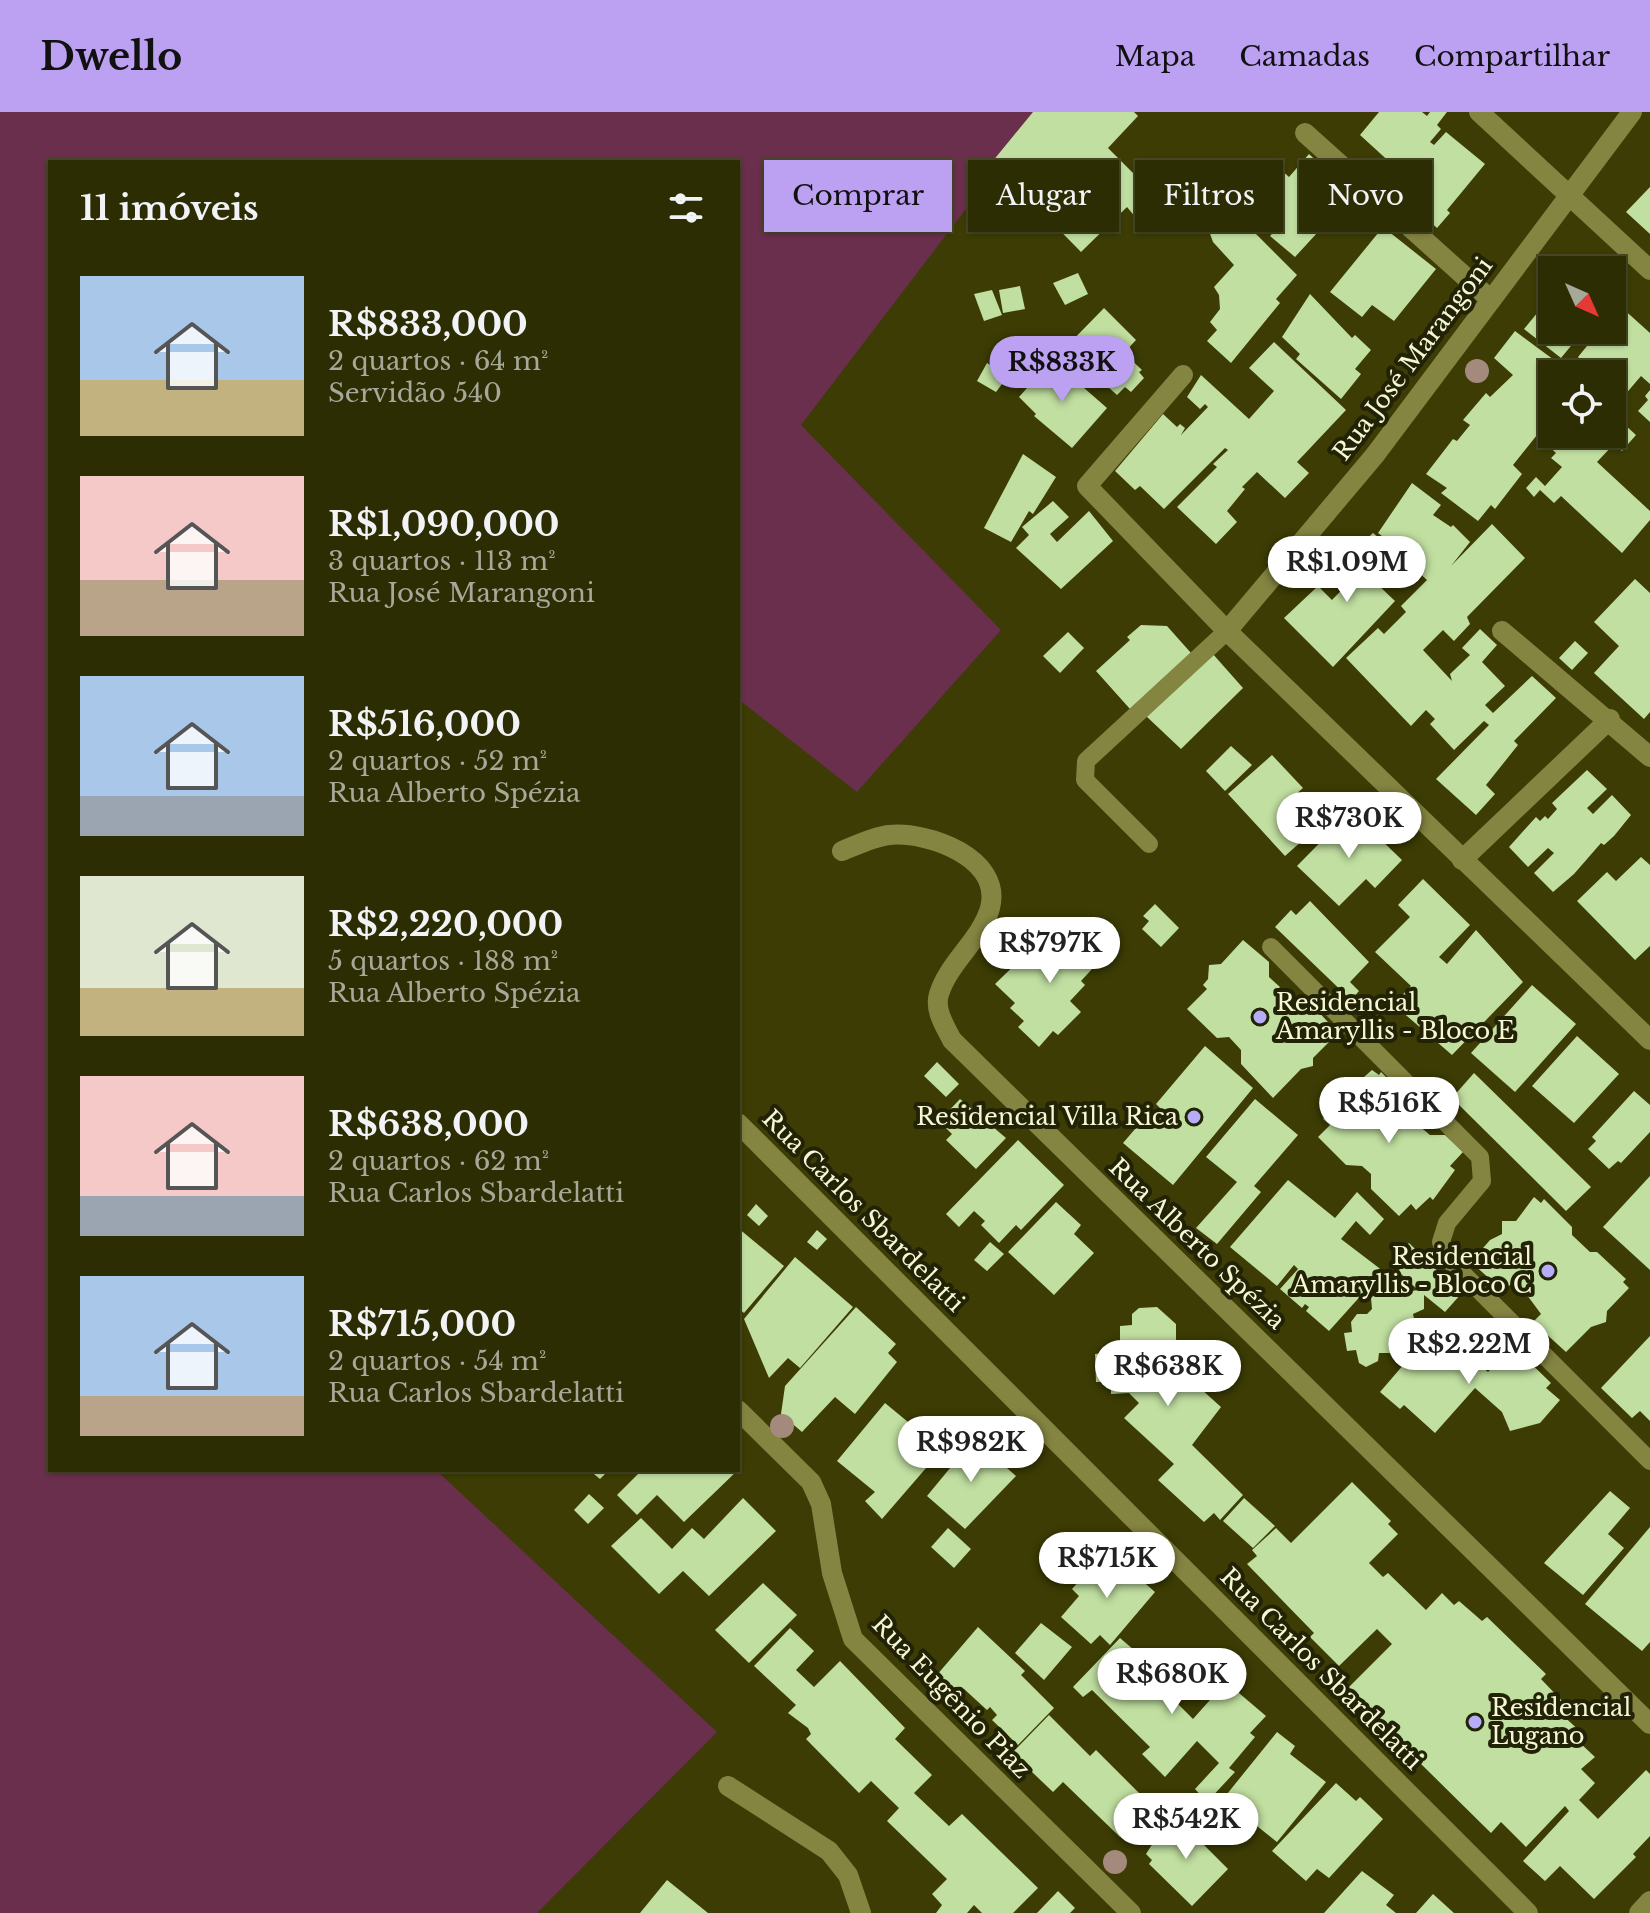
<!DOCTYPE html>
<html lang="pt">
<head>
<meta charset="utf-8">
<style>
	:root { --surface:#2d2d03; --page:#35350d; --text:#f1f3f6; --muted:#a7a89a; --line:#484925; --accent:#bca0f2 }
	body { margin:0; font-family:"Libre Baskerville",serif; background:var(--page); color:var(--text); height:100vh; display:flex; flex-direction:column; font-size:30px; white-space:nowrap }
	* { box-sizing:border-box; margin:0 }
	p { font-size:26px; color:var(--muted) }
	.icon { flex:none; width:44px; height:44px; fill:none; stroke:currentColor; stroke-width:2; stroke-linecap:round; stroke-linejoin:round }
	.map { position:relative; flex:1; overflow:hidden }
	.panel { position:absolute; left:48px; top:48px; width:692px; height:1312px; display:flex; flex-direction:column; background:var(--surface); border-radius:0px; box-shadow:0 2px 6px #0004,0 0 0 2px var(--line) }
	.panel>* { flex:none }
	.top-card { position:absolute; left:764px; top:48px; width:760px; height:72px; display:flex; gap:16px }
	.needle { width:52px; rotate:135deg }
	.buttons { position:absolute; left:1538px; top:144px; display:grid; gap:16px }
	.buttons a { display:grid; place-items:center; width:88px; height:88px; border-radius:0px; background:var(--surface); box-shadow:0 2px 6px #0004,0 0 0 2px var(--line); font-size:40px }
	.price { position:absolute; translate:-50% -68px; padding:0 18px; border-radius:28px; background:#fff; color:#222; font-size:26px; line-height:52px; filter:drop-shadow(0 2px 4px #0008) }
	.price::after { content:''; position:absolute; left:50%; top:48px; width:24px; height:18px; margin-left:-12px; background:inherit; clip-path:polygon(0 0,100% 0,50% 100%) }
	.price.on { background:var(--accent); color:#111 }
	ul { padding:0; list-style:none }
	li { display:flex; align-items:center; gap:24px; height:200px; padding:0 32px }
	li span { display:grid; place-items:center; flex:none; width:224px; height:160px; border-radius:0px; color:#555 }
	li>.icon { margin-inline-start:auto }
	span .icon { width:96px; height:96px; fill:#fffc; stroke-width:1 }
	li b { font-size:34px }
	h2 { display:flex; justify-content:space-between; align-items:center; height:96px; padding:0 32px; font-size:34px }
	.chip { padding:0 28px; border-radius:0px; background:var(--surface); box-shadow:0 2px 6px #0004,0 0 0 2px var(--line); font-size:28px; line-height:72px }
	.chip.on { background:var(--accent); color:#111 }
	header { display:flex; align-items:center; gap:48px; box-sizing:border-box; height:112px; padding:0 40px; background:var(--accent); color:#111 }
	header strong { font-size:38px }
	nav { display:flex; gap:44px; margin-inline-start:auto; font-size:28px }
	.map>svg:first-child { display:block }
	.green { fill:#692f4d }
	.building { fill:#c0dfa0 }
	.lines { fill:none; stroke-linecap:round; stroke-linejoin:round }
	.lane { stroke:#848541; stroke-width:18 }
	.street { stroke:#848541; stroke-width:20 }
	.tree { fill:#a38a7c }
	.poi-dot { fill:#b6acf8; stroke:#222206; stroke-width:3 }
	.labels { text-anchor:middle; stroke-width:8; stroke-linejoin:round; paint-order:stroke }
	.street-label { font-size:24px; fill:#f6f7d5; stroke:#222206 }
	.poi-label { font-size:24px; fill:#f6f7d5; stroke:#222206; text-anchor:start }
</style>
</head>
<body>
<header>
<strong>Dwello</strong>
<nav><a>Mapa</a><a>Camadas</a><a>Compartilhar</a></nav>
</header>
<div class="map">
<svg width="1650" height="1801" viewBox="0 0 1650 1801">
	<rect width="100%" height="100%" fill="#3c3c04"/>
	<path class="green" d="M0 0H1040L801 313 1001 518 857 680 738 587V50H50V1358H436L717 1620 537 1801H0Z"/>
	<g class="building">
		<path d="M1033 0H1134L1138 4 1108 36 1142 70 1148 64 1156 74 1147 82 1154 90 1137 107 1127 95 1081 140 1028 86 1021 92 998 69 1005 61 992 50Z"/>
		<path d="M1379 0H1422L1427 4 1430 0H1447L1437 13 1441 17 1430 30 1434 33 1446 20 1485 52 1447 98 1450 101 1437 116 1383 67 1394 54 1360 23Z"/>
		<path d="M1309 42 1352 83 1295 145 1270 124 1281 112 1249 83 1276 53 1289 65Z"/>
		<path d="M1650 75V122L1626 100Z"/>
		<path d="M1221 87 1297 163 1276 187 1280 191 1231 251 1207 229 1217 218 1210 210 1220 197 1219 183 1214 175 1234 153 1213 130 1208 116 1211 113 1205 105Z"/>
		<path d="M1383 115 1436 157 1394 209 1372 193 1362 205 1330 180Z"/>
		<path d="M1078 161 1088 182 1065 193 1053 171Z"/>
		<path d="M1020 174 1025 197 1003 201 999 178Z"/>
		<path d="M992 178 1002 203 984 209 974 182Z"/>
		<path d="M1310 182 1352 226 1355 223 1371 238 1355 257 1361 262 1341 287 1296 247 1300 242 1282 225Z"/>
		<path d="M1552 183V218H1584L1561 246 1524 217Z"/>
		<path d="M1620 194 1650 221V272L1641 264 1612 298V262H1573L1583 251 1578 245 1600 218H1612V203Z"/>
		<path d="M1104 196 1136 228 1124 241 1142 258 1139 260 1144 266 1131 280 1125 275 1117 283 1065 236Z"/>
		<path d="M1515 219 1573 262H1552V322H1612V301L1636 323 1622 339 1614 332 1597 350 1650 399V408L1622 441 1561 384 1554 391 1540 378 1534 385 1526 376 1536 365 1545 374 1562 355 1551 346 1556 341 1537 323 1513 353 1522 362 1495 397 1491 393 1478 409 1441 381 1447 376 1426 362 1453 327 1457 329 1470 313 1463 308 1486 281 1490 285 1513 263 1494 246Z"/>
		<path d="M1274 230 1346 298 1297 350 1309 361 1285 386 1257 360 1242 375 1245 377 1227 399 1237 410 1216 432 1177 395 1217 355 1213 352 1228 338 1225 336 1164 397 1140 374 1135 378 1115 359 1163 302 1177 315 1180 312 1185 316 1181 323 1208 295 1205 292 1200 297 1187 285 1201 263 1249 307 1274 279 1249 256Z"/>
		<path d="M1052 248 1107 296 1072 336 1034 304 1036 302 1019 285Z"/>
		<path d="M987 251 1008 264 996 280 977 269Z"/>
		<path d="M1650 278V310L1638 299 1648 288 1645 284Z"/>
		<path d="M1023 342 1056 365 1033 402 1029 399 1011 430 984 416Z"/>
		<path d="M1412 371 1441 393 1433 403 1451 415 1453 413 1470 430 1451 454 1492 412 1525 446 1467 505 1470 512 1454 529 1443 518 1423 538 1452 569 1450 562 1470 543 1462 536 1480 517 1497 533 1482 550 1505 574 1485 593 1493 601 1532 564 1556 586 1514 629 1518 633 1486 673 1495 682 1476 703 1436 667 1489 613 1484 609 1454 638 1430 612 1435 607 1426 598 1411 614 1346 546 1378 516 1384 522 1406 500 1401 494 1427 468 1413 455 1417 451 1378 421Z"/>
		<path d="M1053 389 1069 405 1050 422 1057 430 1089 399 1113 429 1061 477 1016 436 1029 423 1022 415Z"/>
		<path d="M1373 421 1401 445 1375 470 1395 489 1333 555 1284 506 1318 474 1332 488 1359 460 1346 447Z"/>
		<path d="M1635 467 1650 481V600L1644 607 1594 561 1619 534 1594 510Z"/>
		<path d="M1141 513 1167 514 1191 541 1130 597 1096 559 1130 528 1127 525Z"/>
		<path d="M1068 520 1084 536 1060 561 1043 544Z"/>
		<path d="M1575 529 1588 541 1572 558 1559 546Z"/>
		<path d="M1212 541 1243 576 1181 637 1146 604Z"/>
		<path d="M1231 634 1252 653 1225 679 1206 659Z"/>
		<path d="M1272 643 1303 676 1295 683 1311 701 1303 709 1312 720 1285 744 1228 682Z"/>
		<path d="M1587 658 1607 677 1587 696 1593 702 1612 683 1631 703 1614 724 1604 733 1601 731 1574 762 1553 780 1534 761 1554 741 1548 736 1528 755 1509 735 1536 705 1540 709 1545 704 1548 707 1557 697 1552 691Z"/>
		<path d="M1351 699 1402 748 1375 776 1366 767 1339 794 1297 754Z"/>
		<path d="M1641 745 1650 753V834L1635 848 1577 789 1607 760 1616 769Z"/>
		<path d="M1423 767 1470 813 1439 845 1447 852 1476 818 1523 870 1452 943 1400 898 1397 902 1390 896 1411 874 1375 840 1410 805 1398 793Z"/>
		<path d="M1310 789 1369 850 1350 870 1359 879 1351 888 1275 815 1291 798 1296 803Z"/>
		<path d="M1155 792 1179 816 1161 835 1142 817 1149 809 1143 804Z"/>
		<path d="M1071 814 1103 845 1081 869 1085 873 1070 889 1081 900 1058 923 1053 919 1039 935 1018 915 1024 909 1010 896 1015 891 995 872 1022 846 1025 849 1035 839 1037 842 1056 823 1059 826Z"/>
		<path d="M1243 828 1269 850V865L1280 875 1275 880 1285 888 1289 884 1299 895 1305 890 1315 896 1338 921 1313 946V954L1301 957 1273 986 1241 952V938L1229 925 1217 926 1187 897 1207 877 1203 873 1208 867 1209 853 1221 852Z"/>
		<path d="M1532 873 1576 912 1515 980 1471 941Z"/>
		<path d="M1577 924 1619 962 1574 1011 1532 974Z"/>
		<path d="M1205 934 1253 976 1173 1073 1123 1031 1148 1002 1156 1009 1164 1000 1156 992Z"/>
		<path d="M937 950 959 972 946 985 924 964Z"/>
		<path d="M1372 958 1379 963 1381 960 1398 977 1399 994 1409 1004 1405 1009 1414 1017 1418 1013 1430 1023H1445L1463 1040 1450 1054 1455 1058 1433 1088 1430 1085 1416 1098 1411 1092 1399 1104 1371 1077V1062L1362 1054 1346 1053 1318 1025 1330 1013 1323 1007 1335 994 1333 992Z"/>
		<path d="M1474 961 1591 1075 1566 1099 1452 986Z"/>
		<path d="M1634 979 1650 993V1020L1621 1051 1618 1049 1609 1057 1588 1037 1596 1029 1592 1025Z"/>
		<path d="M960 987 1006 1026 976 1057 946 1028 952 1022 939 1009Z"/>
		<path d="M1255 987 1298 1023 1254 1074 1261 1080 1217 1132 1196 1116 1237 1070 1206 1045Z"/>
		<path d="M1018 1028 1064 1073 1021 1118 1016 1113 999 1131 981 1113 985 1109 974 1099 959 1115 946 1102Z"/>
		<path d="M1650 1064V1158L1603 1115Z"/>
		<path d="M1288 1068 1335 1106 1357 1080 1384 1107 1370 1123 1356 1109 1341 1127 1383 1159 1329 1219 1306 1199 1309 1195 1305 1192 1302 1196 1280 1177 1298 1157 1294 1153 1277 1174 1230 1135Z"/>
		<path d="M1534 1085 1541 1091 1544 1087 1572 1115V1123L1590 1140H1597L1626 1167 1623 1170 1629 1176 1607 1199 1606 1210 1591 1215 1566 1240 1533 1210 1541 1202 1524 1179 1521 1182 1511 1172 1503 1179 1471 1150 1490 1128 1502 1122V1109H1516Z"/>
		<path d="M1056 1090 1081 1113 1074 1122 1094 1141 1054 1183 1008 1140Z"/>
		<path d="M756 1092 768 1104 759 1114 747 1103Z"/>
		<path d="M738 1116 784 1154 744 1201 738 1196Z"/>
		<path d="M817 1118 827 1127 817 1138 807 1130Z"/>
		<path d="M990 1130 1004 1142 987 1159 974 1148Z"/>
		<path d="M1409 1131 1461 1182 1445 1200 1424 1183V1197L1413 1202 1415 1212 1401 1215 1405 1219 1402 1227 1391 1229 1390 1241H1379L1378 1249 1366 1255 1359 1251 1356 1238 1347 1239 1344 1221 1352 1220 1351 1210 1357 1202H1367L1372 1197 1371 1186 1378 1179H1387V1171L1404 1170 1405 1180 1418 1178 1398 1159 1408 1149 1399 1142Z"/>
		<path d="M795 1145 853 1195 800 1256 788 1246 769 1266 744 1207Z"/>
		<path d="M856 1195 896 1232 888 1241 897 1250 855 1302 835 1285 802 1320 781 1302 785 1274Z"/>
		<path d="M1157 1195 1176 1212V1236L1184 1243 1182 1246 1208 1271 1201 1277 1221 1295 1192 1333 1243 1383 1220 1408 1214 1401 1204 1410 1158 1368 1174 1352 1124 1306 1139 1291 1129 1281 1111 1282V1270H1096L1095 1242 1111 1240 1112 1232 1120 1231V1214L1132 1213V1202L1139 1196Z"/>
		<path d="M1430 1222 1452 1241 1459 1234 1488 1260 1512 1233 1551 1271 1546 1276 1560 1288 1540 1311 1510 1319 1502 1300 1475 1276 1435 1321 1404 1293 1400 1297 1380 1280Z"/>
		<path d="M1650 1224V1309L1640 1299 1632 1306 1601 1276Z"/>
		<path d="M885 1291 925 1324 923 1326 939 1341 882 1407 865 1389 875 1380 837 1349Z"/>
		<path d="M974 1327 1016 1364 965 1417 927 1384Z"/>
		<path d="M589 1358H609L600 1367Z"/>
		<path d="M642 1358H738L684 1410 657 1383 637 1403 617 1383Z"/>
		<path d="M1352 1370 1391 1409 1388 1412 1398 1422 1369 1451 1383 1465 1388 1461 1426 1498 1442 1481 1454 1493 1459 1489 1482 1509 1487 1505 1546 1562 1541 1567 1563 1590 1556 1597 1585 1624 1579 1630 1595 1645 1581 1657 1595 1671 1579 1688 1598 1707 1646 1658 1650 1662V1724L1633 1742 1636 1745 1594 1787 1560 1754 1545 1769 1523 1749 1569 1699 1565 1694 1526 1735 1501 1710 1491 1721 1346 1578 1392 1532 1377 1517 1339 1554 1310 1525 1314 1521 1247 1452 1257 1444 1252 1438 1276 1416 1291 1431Z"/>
		<path d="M1610 1379 1630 1396 1608 1422 1624 1436 1583 1483 1544 1451Z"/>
		<path d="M589 1382 604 1396 588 1412 574 1398Z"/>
		<path d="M743 1386 776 1419 709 1484 683 1459 659 1482 611 1434 641 1406 672 1437 692 1416 704 1427Z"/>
		<path d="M1244 1386 1275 1414 1253 1436 1223 1409Z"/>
		<path d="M1650 1415V1530L1642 1539 1585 1492Z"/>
		<path d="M948 1416 971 1437 954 1456 931 1435Z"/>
		<path d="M1107 1438 1155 1480 1110 1533 1100 1523 1091 1532 1061 1505 1079 1484 1072 1477Z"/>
		<path d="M763 1471 797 1503 749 1551 715 1518Z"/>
		<path d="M1041 1511 1072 1535 1044 1568 1015 1541Z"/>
		<path d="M978 1515 1025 1559 1021 1563 1054 1596 1018 1633 992 1608 997 1603 990 1595 987 1598 964 1577 957 1583 936 1564Z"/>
		<path d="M790 1516 814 1539 796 1558 814 1575 840 1549 905 1616 895 1627 932 1663 914 1681 949 1714 962 1702 1038 1776 1013 1801H982L974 1793 967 1801H936L942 1793 932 1782 947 1767 887 1709 899 1696 871 1669 859 1681 806 1627 811 1622 808 1616 788 1601 796 1593 754 1554Z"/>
		<path d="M1120 1526 1148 1550 1142 1556 1193 1607 1226 1570 1266 1604 1250 1621 1255 1625 1229 1656 1235 1660 1207 1690 1195 1677 1219 1651 1197 1629 1165 1665 1142 1642 1150 1635 1092 1578 1083 1585 1073 1575Z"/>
		<path d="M1049 1603 1090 1644 1096 1638 1151 1693 1120 1725 1063 1670 1053 1680 1012 1641Z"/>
		<path d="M1277 1620 1295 1634 1290 1642 1326 1670 1277 1730 1223 1687Z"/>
		<path d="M1336 1671 1356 1689 1360 1685 1383 1707 1329 1766 1317 1757 1306 1769 1272 1739Z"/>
		<path d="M1181 1701 1205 1725 1200 1729 1228 1757 1192 1794 1149 1752 1152 1748 1146 1742 1153 1731H1167L1172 1727 1164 1719Z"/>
		<path d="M1362 1759 1394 1783 1386 1793 1396 1801H1324Z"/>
		<path d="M667 1768 708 1801H640Z"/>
		<path d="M1058 1779 1075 1796 1070 1801H1037Z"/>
		<path d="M1433 1782 1454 1801H1416Z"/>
	</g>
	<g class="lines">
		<g class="lane">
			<path d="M1149 732 1085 668 1086 649 1227 519"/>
			<path d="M1271 835 1480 1045 1482 1069 1447 1111 1441 1130 1449 1148 1650 1349"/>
		</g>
		<g class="street">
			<path d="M1479 0 1650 158"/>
			<path d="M1305 21 1491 188"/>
			<path d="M1183 263 1087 374 1227 519 1650 928"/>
			<path d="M1227 519 1375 343 1632 0"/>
			<path d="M1502 519 1650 645"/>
			<path d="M842 739C857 733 873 725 889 723 928 719 1003 746 990 796 981 828 949 850 939 882 934 898 945 914 952 928L1650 1612"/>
			<path d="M1462 748 1610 607"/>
			<path d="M738 1011 1528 1801"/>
			<path d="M738 1298 811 1370 821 1392 832 1461 853 1527 1131 1801"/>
			<path d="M728 1674 829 1739 848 1763 861 1801"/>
			<path d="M1639 1801 1650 1789"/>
		</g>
	</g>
	<g class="tree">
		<circle cx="1477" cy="259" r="12"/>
		<circle cx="782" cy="1314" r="12"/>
		<circle cx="1115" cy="1750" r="12"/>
	</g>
	<g class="poi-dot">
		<circle cx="1260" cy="905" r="8"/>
		<circle cx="1194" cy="1005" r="8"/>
		<circle cx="1548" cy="1159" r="8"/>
		<circle cx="1475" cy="1610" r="8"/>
	</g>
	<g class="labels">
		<g class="street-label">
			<text transform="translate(1413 247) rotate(-53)" y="8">Rua José Marangoni</text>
			<text transform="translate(863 1099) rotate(45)" y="8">Rua Carlos Sbardelatti</text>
			<text transform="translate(1197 1132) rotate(44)" y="8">Rua Alberto Spézia</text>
			<text transform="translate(1321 1557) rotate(45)" y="8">Rua Carlos Sbardelatti</text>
			<text transform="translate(951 1585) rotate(46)" y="8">Rua Eugênio Piaz</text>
		</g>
		<g class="poi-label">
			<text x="1276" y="899">Residencial<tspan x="1276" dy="28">Amaryllis - Bloco E</tspan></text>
			<text x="1178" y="1013" text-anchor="end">Residencial Villa Rica</text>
			<text x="1532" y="1153" text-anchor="end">Residencial<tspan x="1532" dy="28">Amaryllis - Bloco C</tspan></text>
			<text x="1491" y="1604">Residencial<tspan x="1491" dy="28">Lugano</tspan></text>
		</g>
	</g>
</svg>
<div class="buttons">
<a><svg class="needle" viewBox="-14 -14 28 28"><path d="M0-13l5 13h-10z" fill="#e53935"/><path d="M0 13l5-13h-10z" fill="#a7a89a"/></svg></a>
<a><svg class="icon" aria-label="locate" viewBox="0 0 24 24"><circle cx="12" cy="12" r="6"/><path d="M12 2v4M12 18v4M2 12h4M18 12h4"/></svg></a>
</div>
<b class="price on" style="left:1062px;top:292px">R$833K</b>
<b class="price" style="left:1347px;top:492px">R$1.09M</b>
<b class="price" style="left:1349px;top:748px">R$730K</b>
<b class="price" style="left:1050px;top:873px">R$797K</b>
<b class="price" style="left:1389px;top:1033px">R$516K</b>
<b class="price" style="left:1469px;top:1274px">R$2.22M</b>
<b class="price" style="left:1168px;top:1296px">R$638K</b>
<b class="price" style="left:971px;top:1372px">R$982K</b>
<b class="price" style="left:1107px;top:1488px">R$715K</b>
<b class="price" style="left:1172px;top:1604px">R$680K</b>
<b class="price" style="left:1186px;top:1749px">R$542K</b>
<div class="top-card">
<a class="chip on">Comprar</a>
<a class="chip">Alugar</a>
<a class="chip">Filtros</a>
<a class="chip">Novo</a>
</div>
<section class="panel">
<h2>11 imóveis<svg class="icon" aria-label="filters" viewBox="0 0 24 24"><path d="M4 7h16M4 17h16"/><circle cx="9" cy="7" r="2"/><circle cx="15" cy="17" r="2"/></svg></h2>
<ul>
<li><span style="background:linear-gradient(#a9c7e8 65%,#c2b280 0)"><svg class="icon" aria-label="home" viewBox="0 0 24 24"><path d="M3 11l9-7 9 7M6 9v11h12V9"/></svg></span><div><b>R$833,000</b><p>2 quartos · 64 m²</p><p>Servidão 540</p></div></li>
<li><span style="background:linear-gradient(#f6c9c9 65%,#b9a48a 0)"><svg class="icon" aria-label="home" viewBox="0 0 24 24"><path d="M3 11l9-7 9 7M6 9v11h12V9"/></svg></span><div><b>R$1,090,000</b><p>3 quartos · 113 m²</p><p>Rua José Marangoni</p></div></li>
<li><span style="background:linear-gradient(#a9c7e8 75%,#9aa5b1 0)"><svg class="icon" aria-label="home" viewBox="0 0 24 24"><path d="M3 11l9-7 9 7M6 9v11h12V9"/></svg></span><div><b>R$516,000</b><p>2 quartos · 52 m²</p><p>Rua Alberto Spézia</p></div></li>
<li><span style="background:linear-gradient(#dfe7d0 70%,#c2b280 0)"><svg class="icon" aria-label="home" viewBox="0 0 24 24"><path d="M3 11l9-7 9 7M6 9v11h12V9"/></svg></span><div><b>R$2,220,000</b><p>5 quartos · 188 m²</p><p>Rua Alberto Spézia</p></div></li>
<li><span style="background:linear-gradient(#f6c9c9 75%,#9aa5b1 0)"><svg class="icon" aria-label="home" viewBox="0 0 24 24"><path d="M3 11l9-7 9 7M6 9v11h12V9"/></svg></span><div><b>R$638,000</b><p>2 quartos · 62 m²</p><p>Rua Carlos Sbardelatti</p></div></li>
<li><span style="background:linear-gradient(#a9c7e8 75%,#b9a48a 0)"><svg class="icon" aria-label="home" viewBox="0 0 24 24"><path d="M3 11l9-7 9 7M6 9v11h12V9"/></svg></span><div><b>R$715,000</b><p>2 quartos · 54 m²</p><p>Rua Carlos Sbardelatti</p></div></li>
</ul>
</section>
</div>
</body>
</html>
